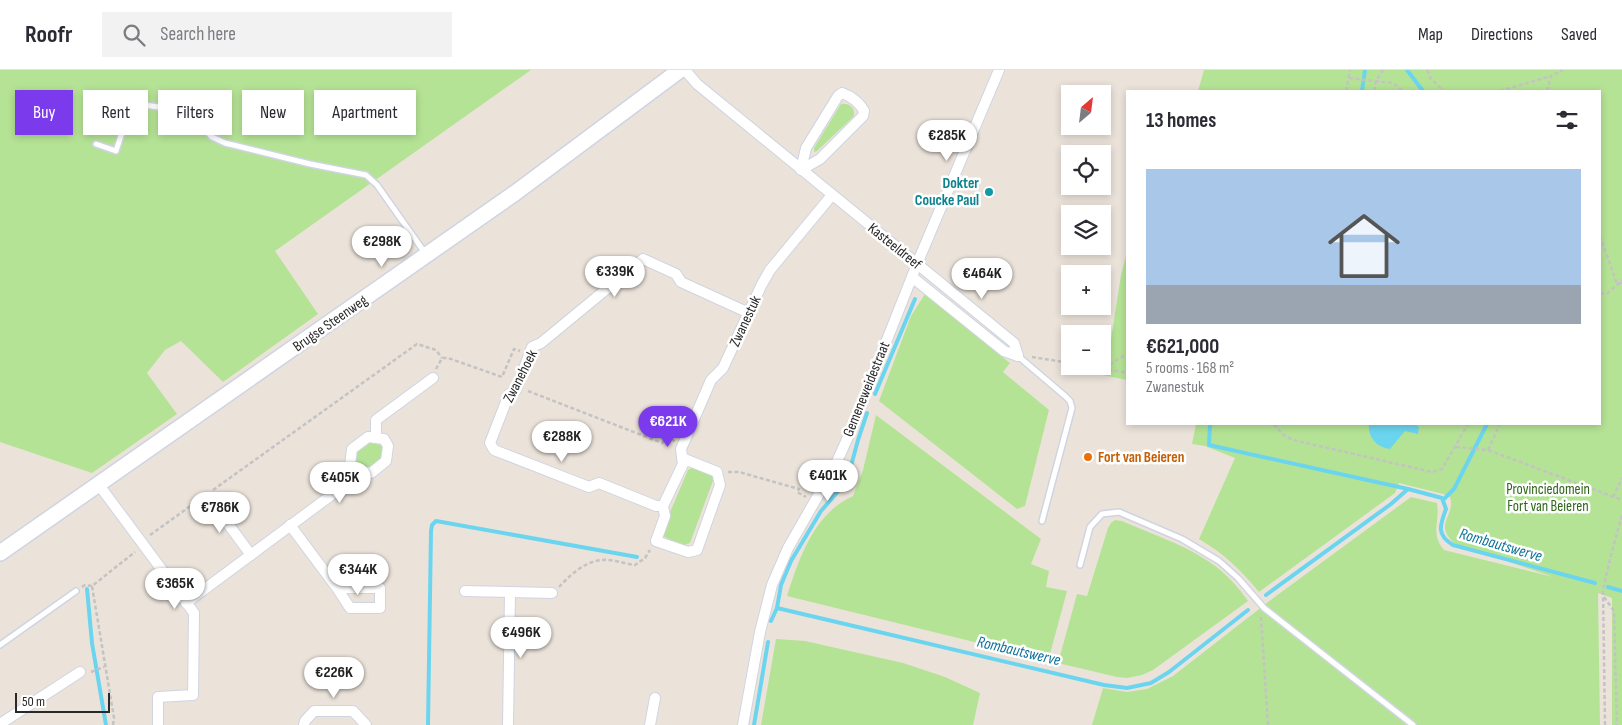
<!DOCTYPE html>
<html lang="en">
<head>
<meta charset="utf-8">
<style>
	:root { --surface:#fff; --page:#f2f2f3; --text:#2b2b33; --muted:#7c7c81; --line:#e1e1e2; --accent:#7c3aed }
	body { margin:0; font-family:"Sofia Sans Condensed",sans-serif; background:var(--page); color:var(--text); height:100vh; display:flex; flex-direction:column; font-size:19px; white-space:nowrap }
	* { box-sizing:border-box; margin:0 }
	p { font-size:16px; color:var(--muted) }
	.icon { flex:none; width:28px; height:28px; fill:none; stroke:currentColor; stroke-width:2; stroke-linecap:round; stroke-linejoin:round }
	.map { position:relative; flex:1; overflow:hidden }
	.panel { position:absolute; left:1126px; top:20px; width:475px; height:335px; display:flex; flex-direction:column; background:var(--surface); border-radius:0px; box-shadow:0 2px 8px #0003 }
	.panel>* { flex:none }
	.guide { position:absolute; left:15px; top:20px; width:475px; height:45px; display:flex; gap:10px }
	.needle { width:32px; rotate:28deg }
	.controls { position:absolute; left:1061px; top:15px; display:grid; gap:10px }
	.controls a { display:grid; place-items:center; width:50px; height:50px; border-radius:0px; background:var(--surface); box-shadow:0 2px 8px #0003; font-size:25px }
	.scale { position:absolute; left:15px; bottom:12px; width:95px; box-sizing:border-box; padding-left:5px; border:2px solid #292929; border-top:0; font-size:14px; line-height:18px; white-space:nowrap; color:#292929; -webkit-text-stroke:4px #fff; paint-order:stroke }
	.price { position:absolute; translate:-50% -42px; padding:0 11px; border-radius:18px; background:#fff; color:#222; font-size:16px; line-height:32px; filter:drop-shadow(0 1px 2px #0008) }
	.price::after { content:''; position:absolute; left:50%; top:30px; width:15px; height:11px; margin-left:-8px; background:inherit; clip-path:polygon(0 0,100% 0,50% 100%) }
	.price.on { background:var(--accent); color:#fff }
	ul { padding:0; list-style:none }
	li { display:grid; align-content:center; gap:10px; height:265px; padding:0 20px }
	li span { display:grid; place-items:center; height:155px; border-radius:0px; color:#555 }
	li>.icon { margin-inline-start:auto }
	span .icon { width:90px; height:90px; fill:#fffc; stroke-width:1 }
	li b { font-size:21px }
	h2 { display:flex; justify-content:space-between; align-items:center; height:60px; padding:0 20px; font-size:21px }
	.pill { padding:0 18px; border-radius:0px; background:var(--surface); box-shadow:0 2px 8px #0003; font-size:18px; line-height:45px }
	.pill.on { background:var(--accent); color:#fff }
	header { display:flex; align-items:center; gap:30px; box-sizing:border-box; height:70px; padding:0 25px; background:var(--surface); border-bottom:1px solid var(--line) }
	header strong { font-size:24px }
	nav { display:flex; gap:28px; margin-inline-start:auto; font-size:18px }
	.search { width:350px; height:45px; background:var(--page); display:flex; align-items:center; gap:12px; box-sizing:border-box; padding:0 18px; border-radius:0px; color:var(--muted); font-size:19px }
	.map>svg:first-child { display:block }
	.green { fill:#b5e395 }
	.water { fill:#6bd5ef }
	.lines { fill:none; stroke-linecap:round; stroke-linejoin:round }
	.stream { stroke:#6bd5ef; stroke-width:4 }
	.service-casing { stroke:#cfd4e2; stroke-width:8 }
	.minor-casing { stroke:#cfd4e2; stroke-width:12 }
	.secondary-casing { stroke:#cfd4e2; stroke-width:18 }
	.path { stroke:#c3c3c3; stroke-width:2.5; stroke-dasharray:4 2.5; stroke-linecap:butt }
	.service { stroke:#fff; stroke-width:5 }
	.minor { stroke:#fff; stroke-width:10 }
	.secondary { stroke:#fff; stroke-width:15 }
	.culture-dot { fill:#0f9aa8; stroke:#fff; stroke-width:2 }
	.food-dot { fill:#e8710a; stroke:#fff; stroke-width:2 }
	.labels { text-anchor:middle; stroke-width:5; stroke-linejoin:round; paint-order:stroke }
	.culture-label { font-size:15px; font-weight:bold; fill:#0d838f; stroke:#fff; text-anchor:end }
	.street-label { font-size:15px; fill:#292929; stroke:#fff }
	.food-label { font-size:15px; font-weight:bold; fill:#c56008; stroke:#fff; text-anchor:start }
	.park-label { font-size:15px; fill:#2e6519; stroke:#fff }
	.water-label { font-size:16px; font-style:italic; fill:#0c7299; stroke:#fff }
</style>
</head>
<body>
<header>
<strong>Roofr</strong>
<div class="search"><svg class="icon" aria-label="search" viewBox="0 0 24 24"><circle cx="10" cy="10" r="6"/><path d="M15 15l6 6"/></svg>Search here</div>
<nav><a>Map</a><a>Directions</a><a>Saved</a></nav>
</header>
<div class="map">
<svg width="1622" height="655" viewBox="0 0 1622 655">
	<rect width="100%" height="100%" fill="#ebe3da"/>
	<g class="green">
		<path d="M0 0H531L275 181 318 244 223 312 181 271 165 280 147 303 177 344 92 403 0 372Z"/>
		<path d="M1204 0H1622V655H1612V528L1598 523 1600 655H1092L1103 618 1127 622 1147 619 1173 606 1276 526 1411 427 1437 433C1440 453 1430 463 1444 480L1553 507 1454 473C1433 454 1456 446 1450 427L1443 424 1399 413 1395 423 1259 522C1241 500 1223 483 1199 469L1235 388 1205 376 1192 374 1196 354H1600V21H1198Z"/>
		<path d="M841 34C850 33 855 38 854 46L817 81 814 82V78Z"/>
		<path d="M1127 182V310L1077 300 1078 296H1102L1103 271 1111 269 1121 205Z"/>
		<path d="M925 224 1010 293 1003 302 1049 340 1025 436 1017 439 879 331 911 246Z"/>
		<path d="M876 345 1041 469 1031 494 1049 501 1046 517 1067 521 1050 584 1043 589 787 526C799 489 814 443 853 426L863 400Z"/>
		<path d="M370 373 381 375 383 377 381 388 369 398 359 397 356 393 357 382Z"/>
		<path d="M693 397 712 405 714 408 690 473 682 476 663 466 662 461 688 400Z"/>
		<path d="M1115 450 1122 451C1172 473 1216 483 1248 531L1153 600 1142 605 1127 608 1117 607 1058 593 1077 524 1087 526 1108 458 1111 453Z"/>
		<path d="M776 569 805 571 903 593 945 607 980 623 973 655H761Z"/>
	</g>
	<path class="water" d="M1369 354H1415L1419 357 1418 364 1405 361 1390 379C1376 377 1368 367 1369 354Z"/>
	<g class="lines">
		<g class="stream">
			<path d="M1407 0 1423 21"/>
			<path d="M1362 21 1365 0"/>
			<path d="M875 324 915 229"/>
			<path d="M1210 354 1209 375 1408 419"/>
			<path d="M1443 430 1454 419 1487 354"/>
			<path d="M1608 517 1622 521"/>
			<path d="M87 519 92 573 106 655"/>
			<path d="M1266 525 1391 434 1408 419 1442 428 1446 439C1440 455 1436 465 1453 475L1595 513"/>
			<path d="M777 538 781 515 791 491 821 441 847 411 858 370 867 343"/>
			<path d="M771 551 777 538 1104 615 1127 618 1151 613 1169 602 1248 540"/>
			<path d="M428 655 431 461 432 455 436 451 637 487"/>
			<path d="M754 655 768 572"/>
		</g>
		<defs>
			<g id="service">
				<path d="M96 74 116 81 128 44 134 37 144 35 188 41 212 67 225 73 310 94 366 105 377 115 425 183"/>
				<path d="M1018 286 1065 326 1070 331 1072 338 1042 451"/>
				<path d="M1080 495 1090 457 1102 444 1119 442 1182 469 1219 491 1238 508 1264 538 1413 655"/>
				<path d="M0 575 76 521"/>
			</g>
			<g id="minor">
				<path d="M685 0 697 14 1014 273 1018 286"/>
				<path d="M842 23C851 26 860 33 864 41L863 46 820 89 801 100 806 78 838 26Z"/>
				<path d="M912 207 1004 281 1018 286"/>
				<path d="M682 388 717 402 720 415 697 480 688 482 656 471 665 446 663 436 683 394 681 379 711 310 723 298 761 216 770 200 832 125"/>
				<path d="M355 401 350 395 352 379 368 367 376 368"/>
				<path d="M99 415 194 543 193 625 158 627V655"/>
				<path d="M209 428 251 485"/>
				<path d="M663 436H656L599 413 589 417 494 380 490 373 509 324 516 320 532 277 541 273 643 189 676 204 681 212 749 243"/>
				<path d="M290 455 337 518H380V538H350L337 518"/>
				<path d="M465 521 552 523"/>
				<path d="M186 533 349 412 355 401 371 403 386 391 388 376 384 369 376 368V350L433 308"/>
				<path d="M0 654 80 602"/>
				<path d="M304 655 305 651 314 641H353L366 655"/>
				<path d="M508 655 510 523"/>
				<path d="M650 655 655 628"/>
				<path d="M743 655 760 562 772 515 788 478 835 396 852 358 917 194 999 0"/>
			</g>
			<path id="secondary" d="M0 483 515 123 680 0"/>
		</defs>
		<use href="#service" class="service-casing"/>
		<use href="#minor" class="minor-casing"/>
		<use href="#secondary" class="secondary-casing"/>
		<g class="path">
			<path d="M1427 0 1431 9 1444 21"/>
			<path d="M1349 8 1393 13 1403 21"/>
			<path d="M1346 21 1350 0"/>
			<path d="M1374 21 1376 11 1383 0"/>
			<path d="M1500 21 1551 6"/>
			<path d="M1547 21 1551 6 1563 0"/>
			<path d="M1600 166 1617 214 1622 213"/>
			<path d="M1600 224 1608 223 1622 210"/>
			<path d="M1032 287 1070 293"/>
			<path d="M1089 296 1128 303"/>
			<path d="M1104 298 1128 283"/>
			<path d="M436 299 442 288H448L502 307 514 279 520 281"/>
			<path d="M528 321 662 373 667 368 675 371"/>
			<path d="M1274 354 1282 364 1293 370 1432 402 1442 399 1468 354"/>
			<path d="M1456 377 1488 380 1622 430"/>
			<path d="M1488 380 1500 354"/>
			<path d="M728 402H739L799 419 797 422 806 427"/>
			<path d="M213 420 417 274 436 280 442 288"/>
			<path d="M1613 427 1622 408"/>
			<path d="M150 465 199 430"/>
			<path d="M82 517 85 515 92 516"/>
			<path d="M559 517C570 505 585 491 603 490 613 489 625 494 635 495L645 488 650 480"/>
			<path d="M1604 527 1614 541 1617 655"/>
			<path d="M1261 547 1268 655"/>
			<path d="M91 602 104 597"/>
			<path d="M113 655 114 648 92 516 135 482"/>
			<path d="M1605 655 1603 520 1610 489 1622 445"/>
		</g>
		<use href="#service" class="service"/>
		<use href="#minor" class="minor"/>
		<use href="#secondary" class="secondary"/>
	</g>
	<circle class="culture-dot" cx="989" cy="122" r="5"/>
	<circle class="food-dot" cx="1088" cy="387" r="5"/>
	<g class="labels">
		<g class="culture-label">
			<text x="979" y="118">Dokter<tspan x="979" dy="17">Coucke Paul</tspan></text>
		</g>
		<g class="street-label">
			<text transform="translate(895 176) rotate(39)" y="5">Kasteeldreef</text>
			<text transform="translate(745 251) rotate(-65)" y="5">Zwanestuk</text>
			<text transform="translate(330 253) rotate(-35)" y="5">Brugse Steenweg</text>
			<text transform="translate(520 306) rotate(-63)" y="5">Zwanehoek</text>
			<text transform="translate(866 319) rotate(-68)" y="5">Gemeneweidestraat</text>
		</g>
		<g class="food-label">
			<text x="1098" y="392">Fort van Beieren</text>
		</g>
		<g class="park-label">
			<text x="1548" y="424">Provinciedomein<tspan x="1548" dy="17">Fort van Beieren</tspan></text>
		</g>
		<g class="water-label">
			<text transform="translate(1501 474) rotate(16)" y="6">Rombautswerve</text>
			<text transform="translate(1019 580) rotate(13)" y="6">Rombautswerve</text>
		</g>
	</g>
</svg>
<div class="controls">
<a><svg class="needle" viewBox="-14 -14 28 28"><path d="M0-13l5 13h-10z" fill="#e53935"/><path d="M0 13l5-13h-10z" fill="#7c7c81"/></svg></a>
<a><svg class="icon" aria-label="locate" viewBox="0 0 24 24"><circle cx="12" cy="12" r="6"/><path d="M12 2v4M12 18v4M2 12h4M18 12h4"/></svg></a>
<a><svg class="icon" aria-label="layers" viewBox="0 0 24 24"><path d="M12 4l9 5-9 5-9-5zM3 14l9 5 9-5"/></svg></a>
<a>+</a>
<a>−</a>
</div>
<div class="scale">50 m</div>
<b class="price" style="left:947px;top:92px">€285K</b>
<b class="price" style="left:382px;top:198px">€298K</b>
<b class="price" style="left:615px;top:228px">€339K</b>
<b class="price" style="left:982px;top:230px">€464K</b>
<b class="price on" style="left:668px;top:378px">€621K</b>
<b class="price" style="left:562px;top:393px">€288K</b>
<b class="price" style="left:828px;top:432px">€401K</b>
<b class="price" style="left:340px;top:434px">€405K</b>
<b class="price" style="left:220px;top:464px">€786K</b>
<b class="price" style="left:358px;top:526px">€344K</b>
<b class="price" style="left:175px;top:540px">€365K</b>
<b class="price" style="left:521px;top:589px">€496K</b>
<b class="price" style="left:334px;top:629px">€226K</b>
<div class="guide">
<a class="pill on">Buy</a>
<a class="pill">Rent</a>
<a class="pill">Filters</a>
<a class="pill">New</a>
<a class="pill">Apartment</a>
</div>
<section class="panel">
<h2>13 homes<svg class="icon" aria-label="filters" viewBox="0 0 24 24"><path d="M4 7h16M4 17h16"/><circle cx="9" cy="7" r="2"/><circle cx="15" cy="17" r="2"/></svg></h2>
<ul>
<li><span style="background:linear-gradient(#a9c7e8 75%,#9aa5b1 0)"><svg class="icon" aria-label="home" viewBox="0 0 24 24"><path d="M3 11l9-7 9 7M6 9v11h12V9"/></svg></span><div><b>€621,000</b><p>5 rooms · 168 m²</p><p>Zwanestuk</p></div></li>
</ul>
</section>
</div>
</body>
</html>
